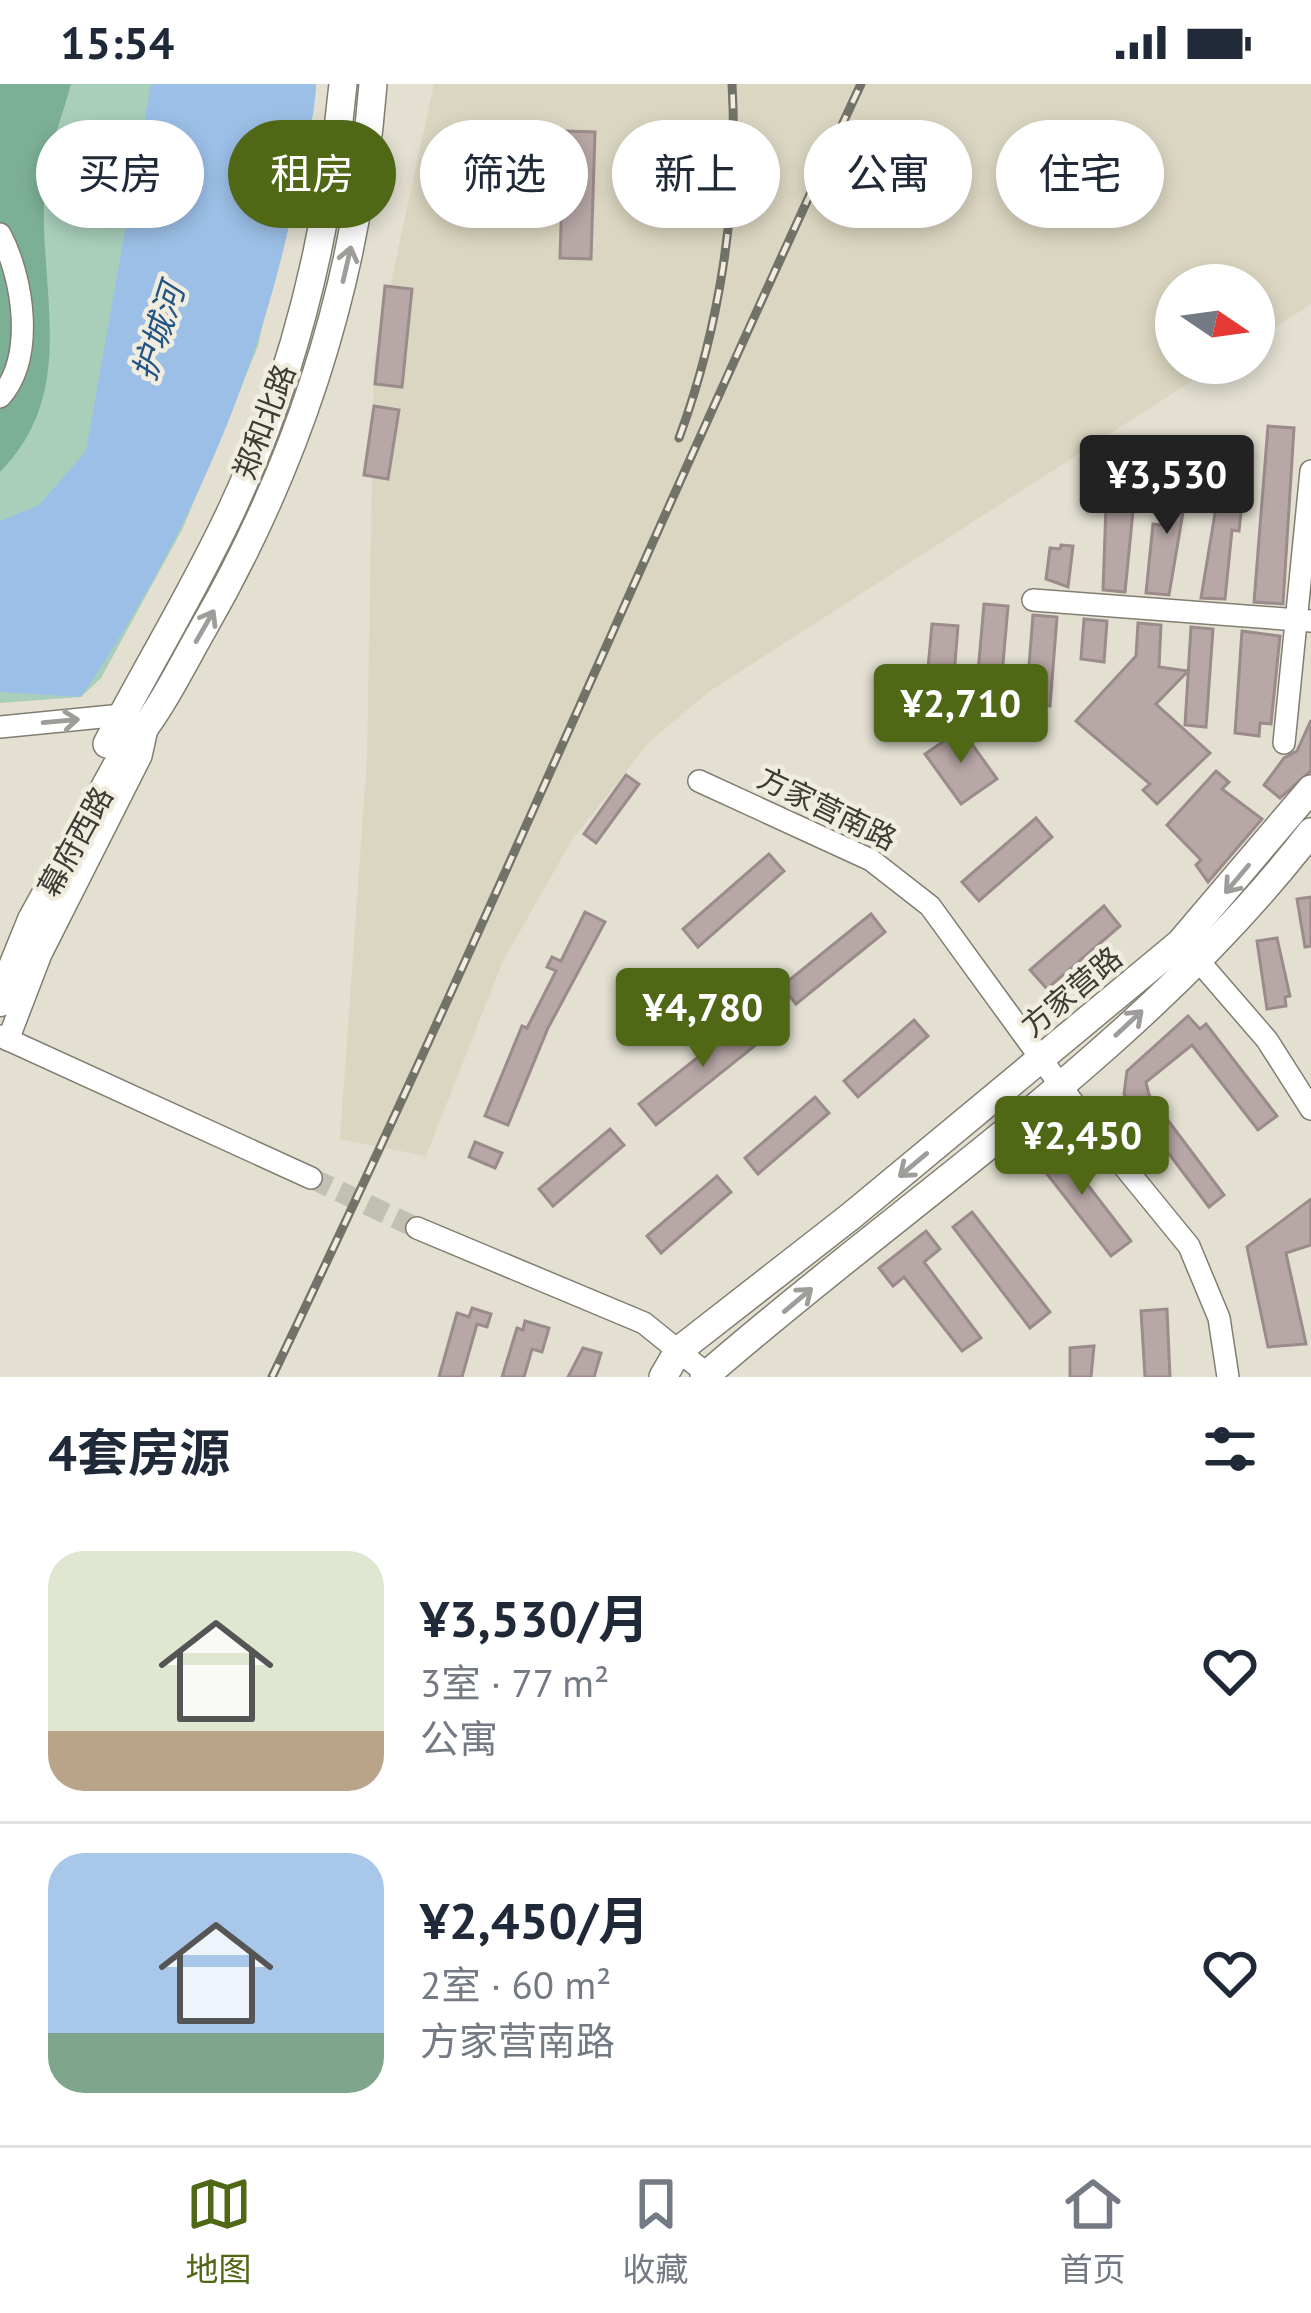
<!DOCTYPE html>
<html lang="zh">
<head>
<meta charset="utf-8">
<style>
	:root { --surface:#fff; --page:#f6f6f7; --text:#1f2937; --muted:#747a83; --line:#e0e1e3; --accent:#506716 }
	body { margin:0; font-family:"PT Sans","Noto Sans SC",sans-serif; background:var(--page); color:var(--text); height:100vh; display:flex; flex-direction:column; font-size:45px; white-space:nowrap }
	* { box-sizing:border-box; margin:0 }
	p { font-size:39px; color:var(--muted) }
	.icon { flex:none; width:66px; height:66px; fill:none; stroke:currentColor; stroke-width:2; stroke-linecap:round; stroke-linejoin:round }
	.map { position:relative; height:1293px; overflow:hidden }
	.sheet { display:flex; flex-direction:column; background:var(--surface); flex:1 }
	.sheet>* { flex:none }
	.hud { position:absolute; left:36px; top:36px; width:1239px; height:108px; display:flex; gap:24px }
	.needle { width:78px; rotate:103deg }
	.buttons { position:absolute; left:1155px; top:180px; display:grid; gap:24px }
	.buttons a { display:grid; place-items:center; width:120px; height:120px; border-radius:50%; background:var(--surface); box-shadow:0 6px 18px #0003; font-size:60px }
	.price { position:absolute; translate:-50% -102px; padding:0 27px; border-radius:12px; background:var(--accent); color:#fff; font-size:39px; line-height:78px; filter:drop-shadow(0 3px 6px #0008) }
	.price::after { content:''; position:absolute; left:50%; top:72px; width:36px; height:27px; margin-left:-18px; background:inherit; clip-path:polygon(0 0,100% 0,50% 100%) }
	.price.active { background:#222; color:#fff }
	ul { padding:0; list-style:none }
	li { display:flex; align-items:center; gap:36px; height:300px; padding:0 48px }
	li+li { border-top:3px solid var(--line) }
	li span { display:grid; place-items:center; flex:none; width:336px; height:240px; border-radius:36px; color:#555 }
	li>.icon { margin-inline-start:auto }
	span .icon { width:144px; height:144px; fill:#fffc; stroke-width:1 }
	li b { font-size:51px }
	h2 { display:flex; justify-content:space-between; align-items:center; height:144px; padding:0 48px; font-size:51px }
	.pill { padding:0 42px; border-radius:54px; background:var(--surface); box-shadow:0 6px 18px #0003; font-size:42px; line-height:108px }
	.pill.active { background:var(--accent); color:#fff }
	.status { display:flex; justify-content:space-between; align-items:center; height:84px; padding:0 60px; background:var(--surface); direction:ltr }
	.status svg { height:33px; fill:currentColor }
	.menu { display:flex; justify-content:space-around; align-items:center; height:168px; border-top:3px solid var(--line); background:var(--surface); font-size:33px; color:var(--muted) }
	.menu a { display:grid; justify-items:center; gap:6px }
	.menu .active { color:var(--accent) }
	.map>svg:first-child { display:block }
	.built { fill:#dad6c1 }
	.green { fill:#a9cfbb }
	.forest { fill:#7cb096 }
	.water { fill:#9cbfe7 }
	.building { fill:#b7a7a6; stroke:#9b8b8a; stroke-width:3 }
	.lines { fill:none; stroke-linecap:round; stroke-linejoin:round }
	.minor-tunnel { stroke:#c2bfb3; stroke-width:21; stroke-dasharray:21 10; stroke-linecap:butt }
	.minor-casing { stroke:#817e71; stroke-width:24 }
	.major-casing { stroke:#817e71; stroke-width:30 }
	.highway-casing { stroke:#817e71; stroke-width:33 }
	.minor { stroke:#fff; stroke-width:21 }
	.major { stroke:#fff; stroke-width:27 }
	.highway { stroke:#fff; stroke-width:30 }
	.rail-casing { stroke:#737269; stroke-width:9 }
	.rail { stroke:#f0eddf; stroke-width:4.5; stroke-dasharray:14; stroke-linecap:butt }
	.oneway { stroke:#9e9d9a }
	.labels { text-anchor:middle; stroke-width:9; stroke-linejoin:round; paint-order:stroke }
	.street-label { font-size:30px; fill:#3c3b35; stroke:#f0eddf }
	.water-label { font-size:33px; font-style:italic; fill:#235486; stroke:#f0eddf }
</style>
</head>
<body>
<div class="status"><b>15:54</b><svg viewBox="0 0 49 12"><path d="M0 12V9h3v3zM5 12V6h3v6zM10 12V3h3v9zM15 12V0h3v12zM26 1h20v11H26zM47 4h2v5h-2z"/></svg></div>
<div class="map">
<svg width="1311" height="1293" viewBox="0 0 1311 1293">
	<rect width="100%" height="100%" fill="#e3e0d2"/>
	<path class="built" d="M434 0H1311V220L1254 257V201H1176V279H1220L710 607 650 657 572 756 503 877 426 1072 340 1055 367 674 374 276Z"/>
	<path class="green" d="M0 0H316V6L258 262 183 444 101 594 81 613 0 619Z"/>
	<path class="forest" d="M0 0H71C63 31 48 66 45 98 36 201 82 305 0 388Z"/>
	<path class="water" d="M151 0H316C315 36 303 73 296 109 260 291 185 460 81 613L0 608V437L39 421 86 367Z"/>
	<g class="building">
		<path d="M564 47 595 48 591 175 560 174Z"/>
		<path d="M385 202 412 205 402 303 375 300Z"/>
		<path d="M374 322 399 326 388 395 364 391Z"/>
		<path d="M1268 342 1294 344 1283 520 1254 518Z"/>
		<path d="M1225 369 1247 372 1239 447 1232 446 1225 515 1201 514Z"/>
		<path d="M1166 391 1189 393 1169 511 1146 509 1153 440 1161 441Z"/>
		<path d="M1117 415 1134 417 1125 508 1103 506 1106 422 1116 424Z"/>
		<path d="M1061 461 1073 462 1068 503 1046 495 1050 464 1060 465Z"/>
		<path d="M984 520 1008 522 997 648 973 645Z"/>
		<path d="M1033 531 1057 533 1050 622 1026 620Z"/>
		<path d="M1084 535 1107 537 1104 578 1081 575Z"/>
		<path d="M1138 539 1161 541 1159 583 1188 587 1156 620 1210 669 1157 720 1143 706 1150 700 1076 637 1136 572Z"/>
		<path d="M932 540 958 542 949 653 922 651Z"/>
		<path d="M1191 543 1213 545 1206 643 1185 641Z"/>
		<path d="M1242 547 1280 552 1271 640 1260 639 1259 652 1235 649Z"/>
		<path d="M1311 636V687L1280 714 1264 701 1284 674 1297 667Z"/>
		<path d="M961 645 997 695 961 720 925 670Z"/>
		<path d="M1216 687 1229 698 1222 705 1262 735 1208 798 1196 781 1201 776 1167 741Z"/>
		<path d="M626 691 639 700 596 759 584 750Z"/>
		<path d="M1036 734 1052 753 979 817 962 798Z"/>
		<path d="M769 770 784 787 698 863 683 845Z"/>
		<path d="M1311 813V862L1305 863 1297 815Z"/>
		<path d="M1104 822 1120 842 1047 905 1030 886Z"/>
		<path d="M585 828 605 838 548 944 508 1041 485 1032 522 942 527 944 556 887 547 883 552 873 561 877Z"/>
		<path d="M871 830 885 848 796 920 782 902Z"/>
		<path d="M1277 854 1290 912 1285 913 1286 922 1267 925 1257 857Z"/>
		<path d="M665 920 677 935 647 960 634 944Z"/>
		<path d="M751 931 767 952 656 1041 639 1020Z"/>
		<path d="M1188 932 1200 945 1206 940 1277 1032 1258 1046 1192 961 1146 998 1149 1011 1224 1111 1209 1123 1124 1010 1127 987Z"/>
		<path d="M914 936 928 952 858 1013 844 997Z"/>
		<path d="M815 1013 829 1029 758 1090 745 1074Z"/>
		<path d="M610 1045 624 1061 553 1122 539 1105Z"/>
		<path d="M1053 1056 1131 1157 1111 1172 1033 1072Z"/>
		<path d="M475 1058 502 1069 495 1084 469 1073Z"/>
		<path d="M717 1092 731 1108 661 1169 647 1152Z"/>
		<path d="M1311 1115V1161L1286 1169 1306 1260 1268 1263 1247 1163Z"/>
		<path d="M972 1128 1050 1228 1030 1244 953 1143Z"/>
		<path d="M926 1147 940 1165 924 1178 981 1254 962 1267 904 1193 893 1202 879 1184Z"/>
		<path d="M472 1224 491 1230 487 1243 477 1240 462 1293H439L457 1229 469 1233Z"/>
		<path d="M1167 1225 1170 1293H1145L1141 1227Z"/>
		<path d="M525 1237 549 1244 542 1268 532 1265 524 1293H502L517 1244 523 1246Z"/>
		<path d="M1094 1262 1091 1293H1070V1264Z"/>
		<path d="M583 1264 601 1269 594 1293H568Z"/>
	</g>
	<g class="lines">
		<path class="minor-tunnel" d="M311 1094 417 1144"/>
		<defs>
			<g id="minor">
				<path d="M0 150C23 193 36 273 0 313"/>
				<path d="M1033 516 1311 537"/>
				<path d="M0 643 122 631"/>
				<path d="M1284 659 1311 387"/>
				<path d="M699 697 871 776 930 822 1082 1031 1189 1162 1219 1234 1228 1293"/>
				<path d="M1197 875 1267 956 1311 1025"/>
				<path d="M0 952 311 1094"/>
				<path d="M8 956 41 870 141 672 147 645"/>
				<path d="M417 1144 644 1239 707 1290"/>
			</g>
			<g id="major">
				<path d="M107 660C148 581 195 505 232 425 294 292 329 145 343 0"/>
				<path d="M127 666C159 630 180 585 204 543 301 374 358 195 373 0"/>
				<path d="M663 1293 678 1267 851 1132 1180 859 1311 705"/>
				<path d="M704 1293C908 1115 1144 964 1311 748"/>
			</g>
			<path id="highway" d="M0 917 33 836 127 666"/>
		</defs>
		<use href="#minor" class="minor-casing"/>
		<use href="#major" class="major-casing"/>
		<use href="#highway" class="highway-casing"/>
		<use href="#minor" class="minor"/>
		<use href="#major" class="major"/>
		<use href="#highway" class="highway"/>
		<defs>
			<g id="rail">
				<path d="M679 354C720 243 739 118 732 0"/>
				<path d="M272 1293C477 866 661 429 861 0"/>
			</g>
		</defs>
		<use href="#rail" class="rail-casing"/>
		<use href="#rail" class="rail"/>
	</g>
	<defs><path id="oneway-shaft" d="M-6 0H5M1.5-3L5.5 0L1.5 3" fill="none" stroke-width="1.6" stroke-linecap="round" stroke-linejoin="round" transform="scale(3)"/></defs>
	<g class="oneway">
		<use href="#oneway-shaft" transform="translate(347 180) rotate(-77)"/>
		<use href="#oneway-shaft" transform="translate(205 542) rotate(-60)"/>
		<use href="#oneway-shaft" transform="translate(61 637) rotate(-5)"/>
		<use href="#oneway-shaft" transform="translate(1237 795) rotate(130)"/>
		<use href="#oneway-shaft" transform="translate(1129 939) rotate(-43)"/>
		<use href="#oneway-shaft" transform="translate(913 1081) rotate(140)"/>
		<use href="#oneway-shaft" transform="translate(798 1216) rotate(-40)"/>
	</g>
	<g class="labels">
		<g class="street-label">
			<text transform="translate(265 338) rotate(-69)" y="10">郑和北路</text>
			<text transform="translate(827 725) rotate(26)" y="10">方家营南路</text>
			<text transform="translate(76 758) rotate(-61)" y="10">幕府西路</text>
			<text transform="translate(1072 908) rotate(-40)" y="10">方家营路</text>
		</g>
		<g class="water-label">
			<text transform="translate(158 248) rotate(-72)" y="12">护城河</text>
		</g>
	</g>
</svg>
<div class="buttons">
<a><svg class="needle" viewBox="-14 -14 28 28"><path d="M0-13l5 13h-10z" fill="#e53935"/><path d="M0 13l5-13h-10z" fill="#747a83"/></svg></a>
</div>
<b class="price active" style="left:1167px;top:453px">¥3,530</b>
<b class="price" style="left:961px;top:682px">¥2,710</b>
<b class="price" style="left:703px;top:986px">¥4,780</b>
<b class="price" style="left:1082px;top:1114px">¥2,450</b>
<div class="hud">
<a class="pill">买房</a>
<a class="pill active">租房</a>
<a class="pill">筛选</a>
<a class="pill">新上</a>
<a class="pill">公寓</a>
<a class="pill">住宅</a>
</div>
</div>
<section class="sheet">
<h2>4套房源<svg class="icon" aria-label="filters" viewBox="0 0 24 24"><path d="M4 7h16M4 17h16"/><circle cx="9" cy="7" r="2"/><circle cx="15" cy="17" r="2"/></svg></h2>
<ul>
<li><span style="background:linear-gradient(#dfe7d0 75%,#b9a48a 0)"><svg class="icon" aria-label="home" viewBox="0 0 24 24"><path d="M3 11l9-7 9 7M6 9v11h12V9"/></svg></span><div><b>¥3,530/月</b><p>3室 · 77 m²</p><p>公寓</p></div><svg class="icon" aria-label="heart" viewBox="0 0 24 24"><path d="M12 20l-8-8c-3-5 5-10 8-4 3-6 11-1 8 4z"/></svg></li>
<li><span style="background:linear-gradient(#a9c7e8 75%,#7fa58c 0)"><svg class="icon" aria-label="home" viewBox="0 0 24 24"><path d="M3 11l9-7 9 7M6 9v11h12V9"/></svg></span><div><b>¥2,450/月</b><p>2室 · 60 m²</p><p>方家营南路</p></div><svg class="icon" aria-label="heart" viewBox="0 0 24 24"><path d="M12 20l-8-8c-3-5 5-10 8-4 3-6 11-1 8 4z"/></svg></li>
</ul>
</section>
<nav class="menu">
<a class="active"><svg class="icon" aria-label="map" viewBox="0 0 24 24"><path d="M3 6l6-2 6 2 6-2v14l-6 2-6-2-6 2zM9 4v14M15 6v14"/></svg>地图</a>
<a><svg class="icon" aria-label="saved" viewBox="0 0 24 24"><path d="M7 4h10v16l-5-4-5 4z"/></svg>收藏</a>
<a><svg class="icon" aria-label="home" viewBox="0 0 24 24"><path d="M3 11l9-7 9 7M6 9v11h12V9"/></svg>首页</a>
</nav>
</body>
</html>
